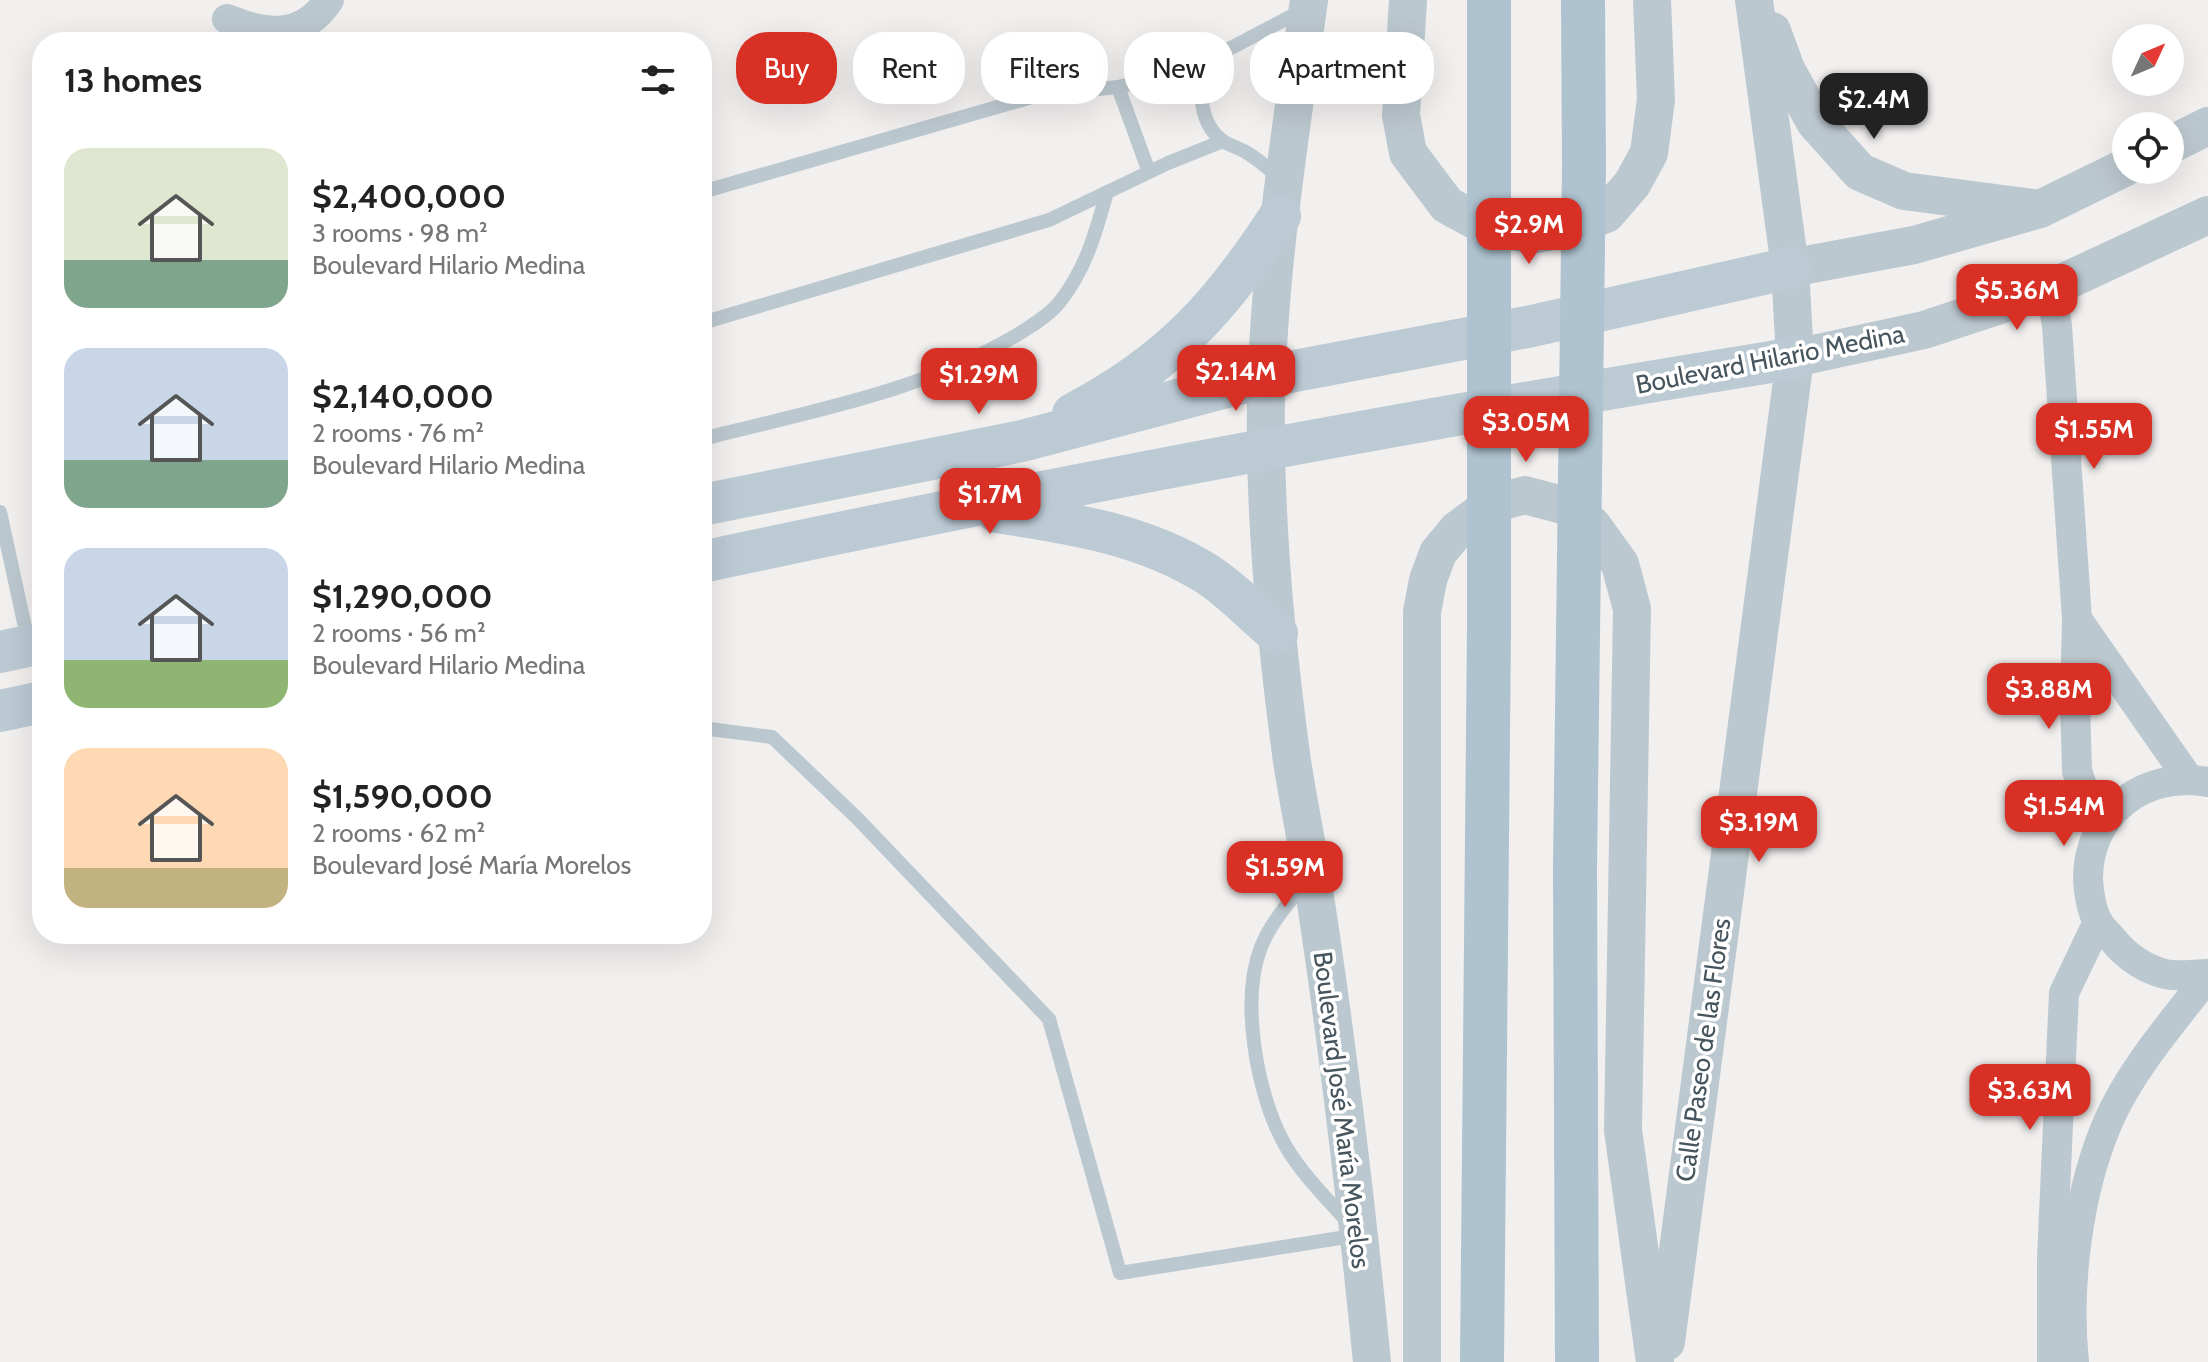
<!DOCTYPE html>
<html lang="en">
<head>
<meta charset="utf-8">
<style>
	:root { --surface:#fff; --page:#f6f6f6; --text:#222; --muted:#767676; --accent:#d93025 }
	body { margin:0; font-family:Cabin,sans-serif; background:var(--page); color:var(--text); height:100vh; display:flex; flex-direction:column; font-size:30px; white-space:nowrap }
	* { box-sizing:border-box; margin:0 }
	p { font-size:26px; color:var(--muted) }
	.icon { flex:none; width:44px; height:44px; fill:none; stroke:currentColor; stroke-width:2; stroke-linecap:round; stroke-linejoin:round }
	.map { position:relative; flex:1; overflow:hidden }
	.details { position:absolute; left:32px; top:32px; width:680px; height:912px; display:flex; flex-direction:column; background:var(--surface); border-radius:32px; box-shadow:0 8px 32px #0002 }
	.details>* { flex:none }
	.banner { position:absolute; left:736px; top:32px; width:760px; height:72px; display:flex; gap:16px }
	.needle { width:52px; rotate:46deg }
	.buttons { position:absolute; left:2112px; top:24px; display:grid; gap:16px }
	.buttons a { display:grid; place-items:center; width:72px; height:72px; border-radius:50%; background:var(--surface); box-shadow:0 8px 32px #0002; font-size:40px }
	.price { position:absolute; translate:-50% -68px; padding:0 18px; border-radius:16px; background:var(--accent); color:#fff; font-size:26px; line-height:52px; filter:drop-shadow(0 2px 4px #0008) }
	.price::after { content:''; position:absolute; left:50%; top:48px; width:24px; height:18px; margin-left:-12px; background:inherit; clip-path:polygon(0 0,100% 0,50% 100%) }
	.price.on { background:#222; color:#fff }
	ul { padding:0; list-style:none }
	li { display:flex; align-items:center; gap:24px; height:200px; padding:0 32px }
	li span { display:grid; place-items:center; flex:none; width:224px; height:160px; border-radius:24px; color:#555 }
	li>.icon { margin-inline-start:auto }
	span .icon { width:96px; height:96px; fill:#fffc; stroke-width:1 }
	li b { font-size:34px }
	h2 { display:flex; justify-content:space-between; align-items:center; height:96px; padding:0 32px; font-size:34px }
	.pill { padding:0 28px; border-radius:32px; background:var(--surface); box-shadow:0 8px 32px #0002; font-size:28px; line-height:72px }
	.pill.on { background:var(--accent); color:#fff }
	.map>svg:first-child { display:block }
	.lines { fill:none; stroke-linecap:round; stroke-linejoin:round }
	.service { stroke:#bcc8cf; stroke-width:14 }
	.minor { stroke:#bcc8cf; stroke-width:30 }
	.tertiary { stroke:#bcc8cf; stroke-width:38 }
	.secondary { stroke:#bccad4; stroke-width:42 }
	.primary-bridge { stroke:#aec2cf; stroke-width:44 }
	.labels { text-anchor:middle; stroke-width:7; stroke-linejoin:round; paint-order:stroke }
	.street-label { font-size:26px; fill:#46555e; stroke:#fff }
</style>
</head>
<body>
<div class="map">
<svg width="2208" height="1362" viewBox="0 0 2208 1362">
	<rect width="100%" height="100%" fill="#f2efef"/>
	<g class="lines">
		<g class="service">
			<path d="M1206 61C1198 88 1198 126 1226 143 1234 147 1242 149 1249 154 1260 161 1270 170 1280 178"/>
			<path d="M1118 87 1149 172"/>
			<path d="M702 192 1039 95 1118 87 1176 73 1206 61 1303 10"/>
			<path d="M702 323 1049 220 1168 163 1223 141"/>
			<path d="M702 439C807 412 921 392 1015 336 1030 327 1048 316 1059 303 1086 269 1096 232 1107 192"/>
			<path d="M0 512 28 641"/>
			<path d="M702 728 772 737 857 818 1049 1019 1120 1273 1359 1235"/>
			<path d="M1306 882C1289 902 1271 922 1261 947 1240 1001 1257 1096 1285 1145 1301 1173 1326 1198 1348 1222"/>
		</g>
		<g class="minor">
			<path d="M227 19C266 35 302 40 329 0"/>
			<path d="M2051 288 2057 326 2077 619 2075 702 2077 771 2098 832"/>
			<path d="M2077 619 2188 778"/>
			<path d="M2208 782C2144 770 2087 814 2088 880 2089 893 2091 910 2098 922 2102 929 2109 935 2114 941 2126 956 2145 969 2165 974 2177 977 2195 974 2208 974"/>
			<path d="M2052 1362V1258L2064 993 2098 922"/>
			<path d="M2074 1362C2066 1287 2078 1191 2108 1122 2131 1069 2173 1022 2208 976"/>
		</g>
		<g class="tertiary">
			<path d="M1309 0C1288 150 1263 301 1266 452 1268 555 1278 659 1292 761 1298 800 1306 838 1312 877 1337 1038 1356 1200 1372 1362"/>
			<path d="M1408 0 1401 115 1408 153 1447 205 1482 224 1531 235 1569 228 1606 214 1632 184 1649 153 1656 99 1652 0"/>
			<path d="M1772 31 1786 69 1815 122 1860 172 1904 191 2040 209"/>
			<path d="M2170 145 2208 126"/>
			<path d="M1790 268 1914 245 2040 209 2126 167"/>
			<path d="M1795 358 1924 330 2051 288 2208 215"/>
			<path d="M1666 1342 1795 358 1790 268 1754 0"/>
			<path d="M1422 1362V612L1428 580 1438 553 1457 530 1492 504 1525 495 1566 506 1592 525 1620 564 1632 609 1623 1130 1655 1362"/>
		</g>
		<g class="secondary">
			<path d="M1073 414C1170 363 1221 307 1280 216"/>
			<path d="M702 505 1022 441 1268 376 1532 326 1790 268"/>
			<path d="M997 512C1070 523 1143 534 1207 574 1232 590 1254 614 1277 633"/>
			<path d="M702 562C1064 484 1429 417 1795 358"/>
			<path d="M0 652 42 643"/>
			<path d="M0 711 42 702"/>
		</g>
		<g class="primary-bridge">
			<path d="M1482 1362 1489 629V0"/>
			<path d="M1577 1362 1575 868 1584 168 1583 0"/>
		</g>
	</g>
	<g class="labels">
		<g class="street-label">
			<text transform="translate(1770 359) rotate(-11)" y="9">Boulevard Hilario Medina</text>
			<text transform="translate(1703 1050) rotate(-82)" y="9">Calle Paseo de las Flores</text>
			<text transform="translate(1342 1110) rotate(83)" y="9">Boulevard José María Morelos</text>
		</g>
	</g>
</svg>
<div class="buttons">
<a><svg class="needle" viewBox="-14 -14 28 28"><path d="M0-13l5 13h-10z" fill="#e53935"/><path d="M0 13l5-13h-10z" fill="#767676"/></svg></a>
<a><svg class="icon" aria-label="locate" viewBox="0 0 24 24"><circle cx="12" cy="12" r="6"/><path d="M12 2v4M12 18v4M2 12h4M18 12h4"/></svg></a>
</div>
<b class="price on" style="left:1874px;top:141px">$2.4M</b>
<b class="price" style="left:1529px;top:266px">$2.9M</b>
<b class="price" style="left:2017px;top:332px">$5.36M</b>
<b class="price" style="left:1236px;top:413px">$2.14M</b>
<b class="price" style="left:979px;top:416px">$1.29M</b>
<b class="price" style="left:1526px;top:464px">$3.05M</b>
<b class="price" style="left:2094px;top:471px">$1.55M</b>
<b class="price" style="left:990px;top:536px">$1.7M</b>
<b class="price" style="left:2049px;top:731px">$3.88M</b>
<b class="price" style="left:2064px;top:848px">$1.54M</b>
<b class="price" style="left:1759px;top:864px">$3.19M</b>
<b class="price" style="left:1285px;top:909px">$1.59M</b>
<b class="price" style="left:2030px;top:1132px">$3.63M</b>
<div class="banner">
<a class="pill on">Buy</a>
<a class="pill">Rent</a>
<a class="pill">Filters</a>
<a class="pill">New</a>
<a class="pill">Apartment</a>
</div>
<section class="details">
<h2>13 homes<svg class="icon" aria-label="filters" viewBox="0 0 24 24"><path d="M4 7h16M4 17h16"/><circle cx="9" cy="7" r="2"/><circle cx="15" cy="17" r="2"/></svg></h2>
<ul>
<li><span style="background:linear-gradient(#dfe7d0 70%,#7fa58c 0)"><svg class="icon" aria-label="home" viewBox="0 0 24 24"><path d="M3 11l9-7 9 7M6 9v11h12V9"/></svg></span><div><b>$2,400,000</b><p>3 rooms · 98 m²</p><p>Boulevard Hilario Medina</p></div></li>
<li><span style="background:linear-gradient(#c9d6e8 70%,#7fa58c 0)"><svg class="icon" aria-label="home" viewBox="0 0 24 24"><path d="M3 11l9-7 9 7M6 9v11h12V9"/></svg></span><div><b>$2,140,000</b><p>2 rooms · 76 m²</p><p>Boulevard Hilario Medina</p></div></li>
<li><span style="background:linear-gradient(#c9d6e8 70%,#8fb573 0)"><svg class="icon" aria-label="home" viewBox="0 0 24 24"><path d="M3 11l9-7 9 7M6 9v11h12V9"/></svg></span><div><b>$1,290,000</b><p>2 rooms · 56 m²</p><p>Boulevard Hilario Medina</p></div></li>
<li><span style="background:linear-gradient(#ffd9b3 75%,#c2b280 0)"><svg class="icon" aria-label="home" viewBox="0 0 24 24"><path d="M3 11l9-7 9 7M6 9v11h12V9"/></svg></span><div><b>$1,590,000</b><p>2 rooms · 62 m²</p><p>Boulevard José María Morelos</p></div></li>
</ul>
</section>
</div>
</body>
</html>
